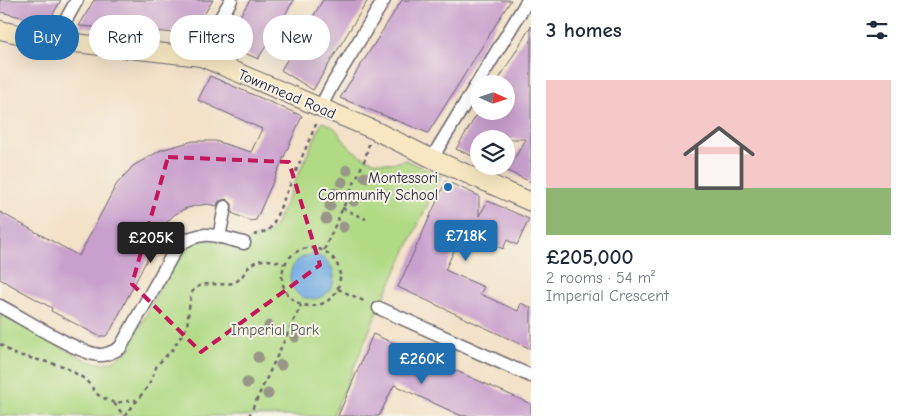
<!DOCTYPE html>
<html lang="en">
<head>
<meta charset="utf-8">
<style>
	:root { --surface:#fff; --page:#f2f2f3; --text:#1f2937; --muted:#747a83; --accent:#1f6fb2 }
	body { margin:0; font-family:"Comic Neue",sans-serif; background:var(--page); color:var(--text); height:100vh; display:flex; flex-direction:column; font-size:19px; white-space:nowrap }
	* { box-sizing:border-box; margin:0 }
	p { font-size:16px; color:var(--muted) }
	.icon { flex:none; width:28px; height:28px; fill:none; stroke:currentColor; stroke-width:2; stroke-linecap:round; stroke-linejoin:round }
	.map { position:relative; flex:1; overflow:hidden }
	.panel { display:flex; flex-direction:column; background:var(--surface); width:375px }
	.panel>* { flex:none }
	.guide { position:absolute; left:15px; top:15px; width:440px; height:45px; display:flex; gap:10px }
	.needle { width:32px; rotate:93deg }
	.tools { position:absolute; left:470px; top:75px; display:grid; gap:10px }
	.tools a { display:grid; place-items:center; width:45px; height:45px; border-radius:50%; background:var(--surface); box-shadow:0 5px 20px #0002; font-size:25px }
	.price { position:absolute; translate:-50% -42px; padding:0 11px; border-radius:5px; background:var(--accent); color:#fff; font-size:16px; line-height:32px; filter:drop-shadow(0 1px 2px #0008) }
	.price::after { content:''; position:absolute; left:50%; top:30px; width:15px; height:11px; margin-left:-8px; background:inherit; clip-path:polygon(0 0,100% 0,50% 100%) }
	.price.selected { background:#222; color:#fff }
	ul { padding:0; list-style:none }
	li { display:grid; align-content:center; gap:10px; height:265px; padding:0 15px }
	li span { display:grid; place-items:center; height:155px; border-radius:0px; color:#555 }
	li>.icon { margin-inline-start:auto }
	span .icon { width:90px; height:90px; fill:#fffc; stroke-width:1 }
	li b { font-size:21px }
	h2 { display:flex; justify-content:space-between; align-items:center; height:60px; padding:0 15px; font-size:21px }
	.pill { padding:0 18px; border-radius:22px; background:var(--surface); box-shadow:0 5px 20px #0002; font-size:18px; line-height:45px }
	.pill.selected { background:var(--accent); color:#fff }
	main { display:flex; flex:1; min-height:0 }
	.map>svg:first-child { display:block }
	.green { fill:#b1da85; stroke:#6a7e60 }
	.water { fill:#73ace2; stroke:#4a678e }
	.building { fill:#c9a0cd }
	.lines { fill:none; stroke-linecap:round; stroke-linejoin:round }
	.street-casing { stroke:#6b656c; stroke-width:15 }
	.secondary-casing { stroke:#6b656c; stroke-width:20 }
	.path { stroke:#6b656c; stroke-width:2.5; stroke-dasharray:4 4; stroke-linecap:butt }
	.street { stroke:#fff; stroke-width:12 }
	.secondary { stroke:#f7e8c3; stroke-width:18 }
	.tree { fill:#989687 }
	.marked { fill:none; stroke:#c2185b; stroke-width:4; stroke-dasharray:10 6; stroke-linejoin:round }
	.poi-dot { fill:#1f6fb2; stroke:#f7f3e8; stroke-width:2 }
	.labels { text-anchor:middle; stroke-width:4; stroke-linejoin:round; paint-order:stroke }
	.street-label { font-size:15px; fill:#22223b; stroke:#f7f3e8 }
	.poi-label { font-size:15px; fill:#22223b; stroke:#f7f3e8; text-anchor:end }
	.park-label { font-size:15px; fill:#4d5951; stroke:#f7f3e8 }
</style>
</head>
<body>
<main>
<div class="map">
<svg width="531" height="416" viewBox="0 0 531 416">
	<rect width="100%" height="100%" fill="#f7f3e8"/>
	<filter id="ink" filterUnits="userSpaceOnUse"><feTurbulence type="fractalNoise" baseFrequency=".02" numOctaves="2"/><feDisplacementMap in="SourceGraphic" scale="10" xChannelSelector="R" yChannelSelector="G"/><feConvolveMatrix kernelMatrix="1 2 1 2 8 2 1 2 1" color-interpolation-filters="sRGB"/></filter>
	<filter id="wash" filterUnits="userSpaceOnUse"><feTurbulence type="fractalNoise" baseFrequency=".0096" numOctaves="4" result="noise"/><feDisplacementMap in="SourceGraphic" scale="20" xChannelSelector="R" yChannelSelector="G"/><feGaussianBlur stdDeviation="1.12" result="paint"/><feColorMatrix in="noise" values="0 0 0 0 0 0 0 0 0 0 0 0 0 0 0 0 0 1.4 0 .05"/><feComposite in="paint" operator="in"/></filter>
	<g filter="url(#wash)">
		<rect width="100%" height="100%" fill="#f3e1c8"/>
		<path class="green" d="M322 122C339 128 335 130 345 142 361 161 383 167 406 160L441 176 379 308 333 416H0V314L88 361C107 365 113 363 128 350L178 253C181 250 184 246 187 244 203 234 229 245 246 249L249 239 266 235 274 228Z"/>
		<circle class="water" cx="312" cy="277" r="22"/>
		<g id="blocks">
			<g class="building">
				<path d="M0 0H61L48 23 0 12Z"/>
				<path d="M94 0H213L192 34 79 26Z"/>
				<path d="M250 0H294L258 59 223 43Z"/>
				<path d="M323 0H368L313 90 281 70Z"/>
				<path d="M402 0H511L428 133 340 98Z"/>
				<path d="M531 26V182L507 171 526 139H479V159L456 149 479 111H506V84H496Z"/>
				<path d="M210 76 302 116 256 220 250 221 232 213V204L226 199 219 201 217 206 207 204 195 206 184 209 174 215 165 224 111 330 106 336H99L51 311 52 308 0 279V212L79 256 116 185 133 166 161 150 193 141H215L251 152 262 129 198 100Z"/>
				<path d="M446 181 479 196V216L488 201 529 219 517 245 507 240 503 249 463 231 445 270 484 287 480 294 518 311 521 303 531 308V349L398 287Z"/>
				<path d="M373 334 531 404V416H462L394 385 379 416H338Z"/>
			</g>
		</g>
	</g>
	<g filter="url(#ink)">
		<use href="#blocks" fill-opacity="0" stroke="#6b656c" stroke-width="1"/>
		<g class="lines">
			<defs>
				<g id="street">
					<path d="M57 41 59 32 77 0"/>
					<path d="M201 57 204 47 231 0"/>
					<path d="M320 108 332 85 384 0"/>
					<path d="M433 159 438 148 528 0"/>
					<path d="M219 237 225 207"/>
					<path d="M0 306C21 317 82 356 102 355 109 354 114 351 120 348L178 245C204 228 215 236 244 243"/>
					<path d="M379 308 531 376"/>
				</g>
				<path id="secondary" d="M0 30 27 36 57 41 201 57 374 130 433 159 531 202"/>
			</defs>
			<use href="#street" class="street-casing"/>
			<use href="#secondary" class="secondary-casing"/>
			<g class="path">
				<path d="M342 208 366 219"/>
				<path d="M254 235 269 230 274 222 317 122"/>
				<circle cx="311" cy="277" r="29"/>
				<path d="M324 250 365 159 369 144"/>
				<path d="M338 289 366 302"/>
				<path d="M0 344 14 354 63 366 85 379 98 395 114 403 136 400"/>
				<path d="M114 403 124 416"/>
				<path d="M125 416 149 385 157 365 172 350 187 327 189 308 191 294 195 288C210 280 218 287 232 283 239 281 243 276 246 270 256 256 271 259 284 264"/>
				<path d="M249 416 301 305"/>
			</g>
			<use href="#street" class="street"/>
			<use href="#secondary" class="secondary"/>
		</g>
		<g class="tree">
			<circle cx="347" cy="170" r="5.5"/>
			<circle cx="365" cy="177" r="5.5"/>
			<circle cx="342" cy="182" r="5.5"/>
			<circle cx="335" cy="193" r="5.5"/>
			<circle cx="354" cy="201" r="5.5"/>
			<circle cx="330" cy="206" r="5.5"/>
			<circle cx="326" cy="219" r="5.5"/>
			<circle cx="343" cy="227" r="5.5"/>
			<circle cx="269" cy="326" r="5.5"/>
			<circle cx="295" cy="337" r="5.5"/>
			<circle cx="258" cy="357" r="5.5"/>
			<circle cx="281" cy="365" r="5.5"/>
			<circle cx="247" cy="383" r="5.5"/>
			<circle cx="268" cy="394" r="5.5"/>
		</g>
	</g>
	<path class="marked" d="M168 157 289 162 320 265 201 352 132 284Z"/>
	<circle class="poi-dot" cx="448" cy="187" r="5"/>
	<g class="labels">
		<g class="street-label">
			<text transform="translate(287 94) rotate(23)" y="5">Townmead Road</text>
		</g>
		<g class="poi-label">
			<text x="438" y="183">Montessori<tspan x="438" dy="17">Community School</tspan></text>
		</g>
		<g class="park-label">
			<text x="275" y="335">Imperial Park</text>
		</g>
	</g>
</svg>
<div class="tools">
<a><svg class="needle" viewBox="-14 -14 28 28"><path d="M0-13l5 13h-10z" fill="#e53935"/><path d="M0 13l5-13h-10z" fill="#747a83"/></svg></a>
<a><svg class="icon" aria-label="layers" viewBox="0 0 24 24"><path d="M12 4l9 5-9 5-9-5zM3 14l9 5 9-5"/></svg></a>
</div>
<b class="price" style="left:466px;top:262px">£718K</b>
<b class="price selected" style="left:151px;top:264px">£205K</b>
<b class="price" style="left:422px;top:385px">£260K</b>
<div class="guide">
<a class="pill selected">Buy</a>
<a class="pill">Rent</a>
<a class="pill">Filters</a>
<a class="pill">New</a>
</div>
</div>
<section class="panel">
<h2>3 homes<svg class="icon" aria-label="filters" viewBox="0 0 24 24"><path d="M4 7h16M4 17h16"/><circle cx="9" cy="7" r="2"/><circle cx="15" cy="17" r="2"/></svg></h2>
<ul>
<li><span style="background:linear-gradient(#f6c9c9 70%,#8fb573 0)"><svg class="icon" aria-label="home" viewBox="0 0 24 24"><path d="M3 11l9-7 9 7M6 9v11h12V9"/></svg></span><div><b>£205,000</b><p>2 rooms · 54 m²</p><p>Imperial Crescent</p></div></li>
</ul>
</section>
</main>
</body>
</html>
